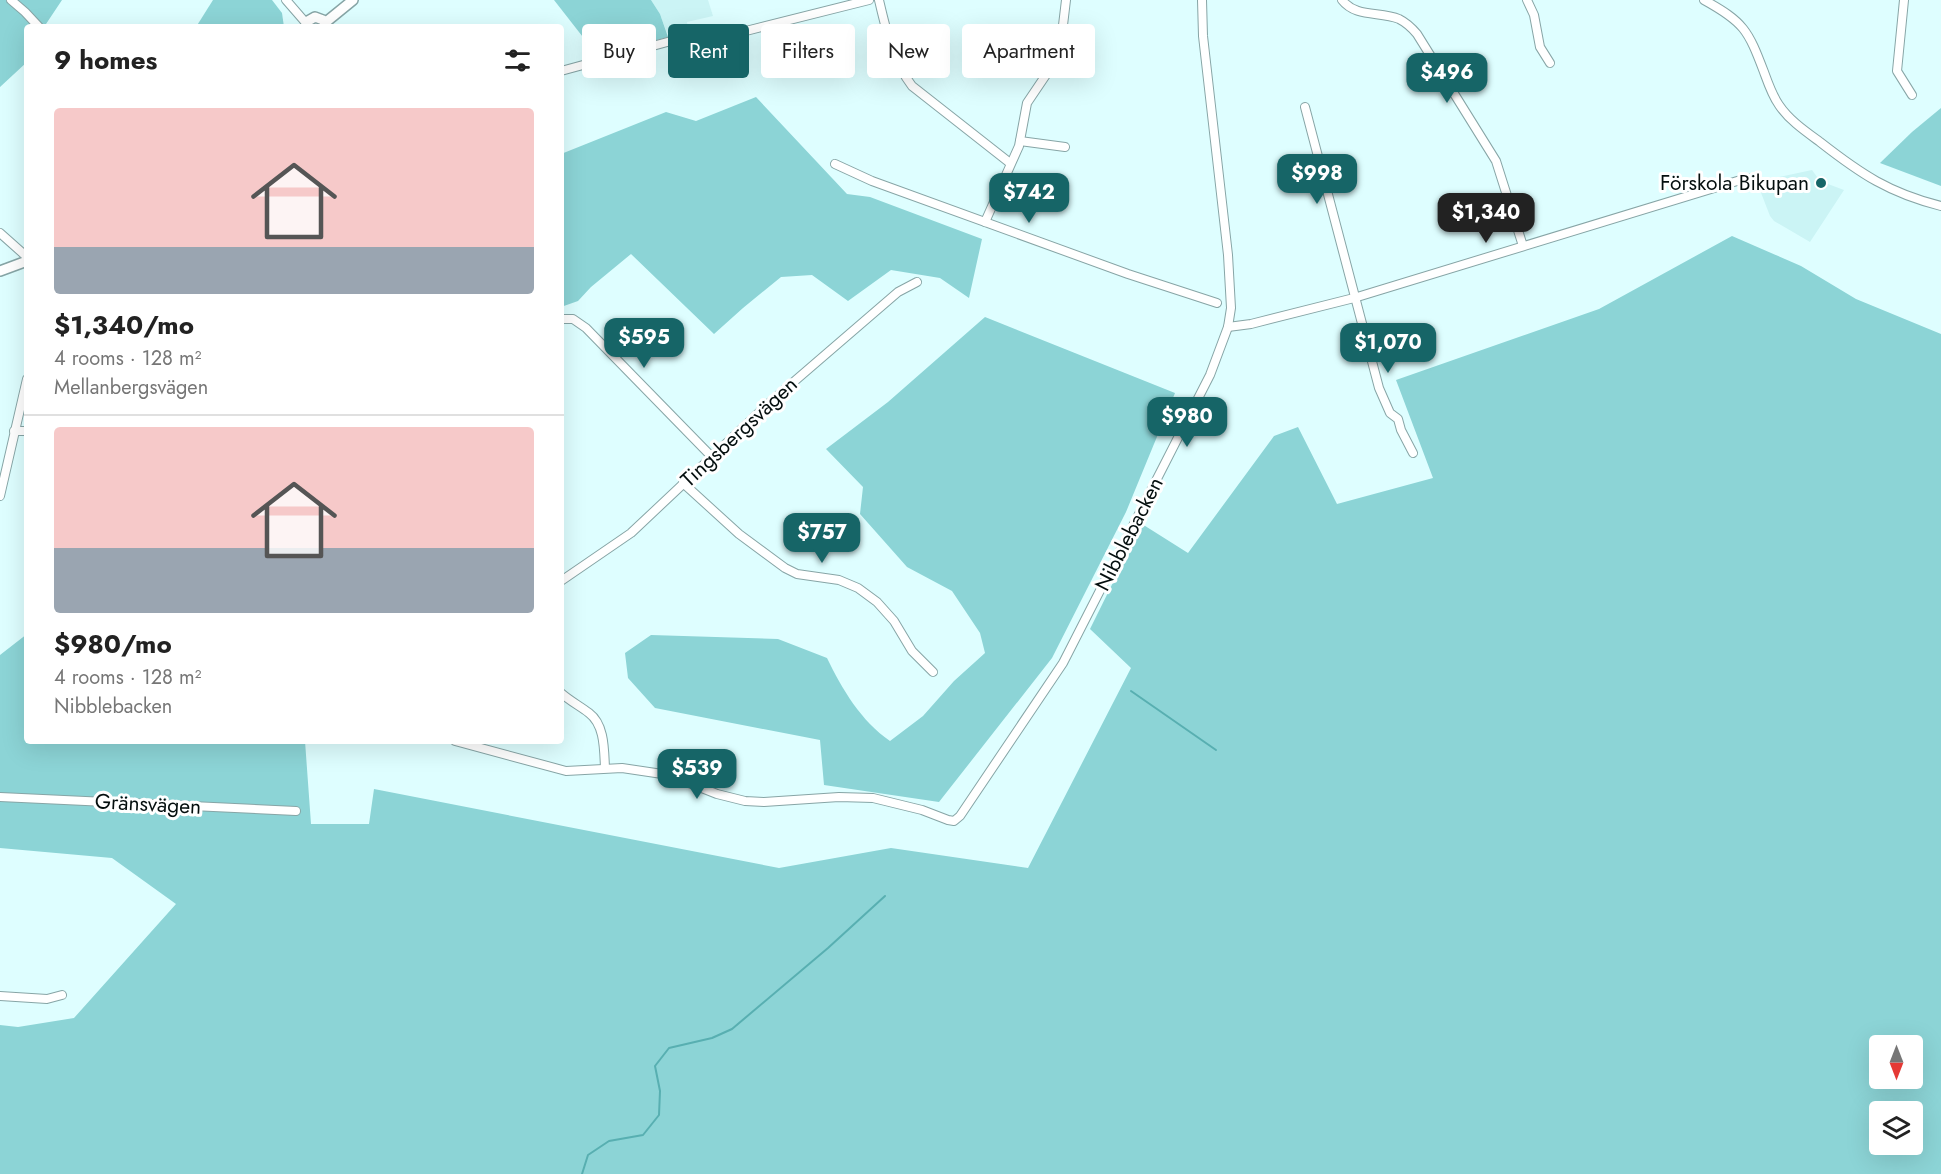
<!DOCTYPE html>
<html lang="en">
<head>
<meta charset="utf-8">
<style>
	:root { --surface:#fff; --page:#f6f6f6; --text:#222; --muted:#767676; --line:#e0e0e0; --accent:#166567 }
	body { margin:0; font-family:Jost,sans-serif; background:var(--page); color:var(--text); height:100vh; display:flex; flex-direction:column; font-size:22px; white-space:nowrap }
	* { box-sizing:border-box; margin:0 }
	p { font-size:20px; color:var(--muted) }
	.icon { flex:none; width:33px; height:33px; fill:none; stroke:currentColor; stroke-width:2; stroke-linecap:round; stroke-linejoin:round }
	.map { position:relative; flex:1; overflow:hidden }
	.drawer { position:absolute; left:24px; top:24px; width:540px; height:720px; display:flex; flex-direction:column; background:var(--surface); border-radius:6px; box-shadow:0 6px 24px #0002 }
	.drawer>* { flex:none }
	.guide { position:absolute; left:582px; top:24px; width:570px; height:54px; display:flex; gap:12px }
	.needle { width:39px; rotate:180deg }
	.tools { position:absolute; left:1869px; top:1035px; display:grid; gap:12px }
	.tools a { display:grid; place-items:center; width:54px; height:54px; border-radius:6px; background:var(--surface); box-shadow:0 6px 24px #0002; font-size:30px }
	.price { position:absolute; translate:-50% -51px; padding:0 14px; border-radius:12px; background:var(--accent); color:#fff; font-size:20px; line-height:39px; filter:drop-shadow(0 2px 3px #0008) }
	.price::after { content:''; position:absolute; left:50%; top:36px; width:18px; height:14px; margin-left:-9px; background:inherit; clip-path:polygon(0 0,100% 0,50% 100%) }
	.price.active { background:#222; color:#fff }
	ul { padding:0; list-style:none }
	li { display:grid; align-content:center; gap:12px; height:318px; padding:0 30px }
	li+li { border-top:2px solid var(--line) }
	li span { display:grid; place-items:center; height:186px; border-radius:6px; color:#555 }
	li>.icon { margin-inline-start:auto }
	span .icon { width:108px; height:108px; fill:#fffc; stroke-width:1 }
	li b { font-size:26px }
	h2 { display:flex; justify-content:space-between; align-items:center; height:72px; padding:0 30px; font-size:26px }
	.tag { padding:0 21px; border-radius:6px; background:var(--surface); box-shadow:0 6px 24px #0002; font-size:21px; line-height:54px }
	.tag.active { background:var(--accent); color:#fff }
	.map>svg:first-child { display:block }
	.built { fill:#cbf4f5 }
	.green { fill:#8cd4d6; fill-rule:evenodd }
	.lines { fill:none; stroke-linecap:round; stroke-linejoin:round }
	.stream { stroke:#58afb1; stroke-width:2 }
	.minor-casing { stroke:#87a5a6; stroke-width:10 }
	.tertiary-casing { stroke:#87a5a6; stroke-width:12 }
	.minor { stroke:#fff; stroke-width:8 }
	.tertiary { stroke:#fff; stroke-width:9 }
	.poi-dot { fill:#166567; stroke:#fff; stroke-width:2 }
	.labels { text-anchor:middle; stroke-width:6; stroke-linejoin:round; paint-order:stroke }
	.poi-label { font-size:21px; fill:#040e0e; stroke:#fff; text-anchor:end }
	.street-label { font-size:21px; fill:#040e0e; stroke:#fff }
</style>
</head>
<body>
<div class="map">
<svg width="1941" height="1174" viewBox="0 0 1941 1174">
	<rect width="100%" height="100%" fill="#defeff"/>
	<g class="built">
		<path d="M651 0H708L713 16 687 22 688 28 667 33 660 14Z"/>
		<path d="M1812 170 1820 181 1844 190 1810 242 1774 221 1770 216 1758 185 1761 181Z"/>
	</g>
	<g class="green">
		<path d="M0 0H62L44 27H27V62L0 87Z"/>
		<path d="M213 0H272L282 13 284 27H196Z"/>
		<path d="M554 0H651L660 14 668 37 601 55 591 41H586Z"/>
		<path d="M756 97 847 194 870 197 982 239 969 298 940 278 891 270 848 301 812 275 781 277 743 308 714 334 631 254 591 287 578 301 561 307V154L666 112 696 121Z"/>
		<path d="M1941 108V186L1880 163 1912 132Z"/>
		<path d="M1732 236 1801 266 1856 299 1941 334V1174H0V1025L18 1027 74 1018 176 904 112 858 0 848V655L27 634V741H305L311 824H369L374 789 779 868 891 848 1028 868 1131 668 1090 629 1142 524 1188 553 1274 436 1298 427 1337 504 1433 478 1396 380 1599 309ZM1880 1046H1912V1078H1880ZM1880 1112H1912V1144H1880Z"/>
		<path d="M985 317 1175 393 1126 512 1052 658 939 802 824 785 820 740 655 708 628 678 625 653 651 635 778 639 827 658C842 689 861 721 890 741L923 716 954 681 985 653 980 633 952 591 907 567 860 514 863 487 826 449 888 402Z"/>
	</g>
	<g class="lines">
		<g class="stream">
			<path d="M1131 691 1216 750"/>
			<path d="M582 1174 588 1155 609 1141 643 1135 659 1115 660 1091 655 1066 669 1048 712 1038 732 1029 828 948 885 896"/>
		</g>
		<defs>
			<g id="minor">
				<path d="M11 0 25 12 39 27"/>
				<path d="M286 0 306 23"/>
				<path d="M879 0C886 30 893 61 912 86L1010 163"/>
				<path d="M1342 0C1356 18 1380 11 1399 19 1407 23 1412 28 1417 34L1496 161 1523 246"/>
				<path d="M1527 0 1534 15 1540 47 1550 63"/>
				<path d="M1704 0C1744 22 1748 30 1764 72 1768 83 1772 95 1779 105 1789 120 1805 131 1820 142 1861 174 1889 193 1941 206"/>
				<path d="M1904 0 1897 71 1912 95"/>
				<path d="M561 71 704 32H742L869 0"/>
				<path d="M1305 107 1379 388 1390 413 1398 419 1401 430 1413 453"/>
				<path d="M1020 141 1065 147"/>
				<path d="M835 164 872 181 1128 274 1217 303"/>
				<path d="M985 222 1019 146 1027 103 1054 63 1061 42 1066 0"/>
				<path d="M0 233 27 257"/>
				<path d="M561 319H573L586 328 711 456"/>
				<path d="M1228 327 1251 324 1354 298 1747 178"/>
				<path d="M14 431H27"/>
				<path d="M683 483 739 534 785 568 797 574 839 580 858 588 877 602 894 621 912 651 933 672"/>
				<path d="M0 496 27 379"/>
				<path d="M561 581 631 533 768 404 898 292 917 282"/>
				<path d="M561 693C570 701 580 706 589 713 605 725 604 750 605 768"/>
				<path d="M455 741 566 771 622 768 669 775 717 794 745 801 764 802 839 797 873 798 922 810 948 820 954 821 960 816 1063 663 1210 375 1228 327 1231 308 1228 255 1203 36 1202 0"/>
				<path d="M0 797 296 811"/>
				<path d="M0 996 47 999 62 995"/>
			</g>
			<g id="tertiary">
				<path d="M326 22 353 0"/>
				<path d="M305 27 308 21 315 17 323 20 327 27"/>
				<path d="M0 271 27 261"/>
			</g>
		</defs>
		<use href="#minor" class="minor-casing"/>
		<use href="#tertiary" class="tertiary-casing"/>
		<use href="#minor" class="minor"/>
		<use href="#tertiary" class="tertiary"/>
	</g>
	<circle class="poi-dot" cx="1821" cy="183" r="6"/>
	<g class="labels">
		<g class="poi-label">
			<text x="1809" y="190">Förskola Bikupan</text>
		</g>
		<g class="street-label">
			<text transform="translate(739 432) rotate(-43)" y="7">Tingsbergsvägen</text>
			<text transform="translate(1129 534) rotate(-63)" y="7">Nibblebacken</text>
			<text transform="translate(148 804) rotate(3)" y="7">Gränsvägen</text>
		</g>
	</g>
</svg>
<div class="tools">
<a><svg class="needle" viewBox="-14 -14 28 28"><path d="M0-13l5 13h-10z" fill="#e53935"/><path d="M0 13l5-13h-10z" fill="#767676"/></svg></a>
<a><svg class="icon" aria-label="layers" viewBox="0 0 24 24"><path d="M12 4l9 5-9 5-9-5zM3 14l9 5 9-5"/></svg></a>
</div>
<b class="price" style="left:1447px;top:104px">$496</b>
<b class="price" style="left:1317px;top:205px">$998</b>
<b class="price" style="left:1029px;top:224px">$742</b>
<b class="price active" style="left:1486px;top:244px">$1,340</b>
<b class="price" style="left:644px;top:369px">$595</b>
<b class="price" style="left:1388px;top:374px">$1,070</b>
<b class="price" style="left:1187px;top:448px">$980</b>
<b class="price" style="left:822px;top:564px">$757</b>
<b class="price" style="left:697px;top:800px">$539</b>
<div class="guide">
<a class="tag">Buy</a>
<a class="tag active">Rent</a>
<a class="tag">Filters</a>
<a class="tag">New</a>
<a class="tag">Apartment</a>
</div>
<section class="drawer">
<h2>9 homes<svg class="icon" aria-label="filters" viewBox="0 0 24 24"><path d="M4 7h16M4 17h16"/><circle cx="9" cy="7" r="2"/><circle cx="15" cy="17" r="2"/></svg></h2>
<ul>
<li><span style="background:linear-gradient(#f6c9c9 75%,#9aa5b1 0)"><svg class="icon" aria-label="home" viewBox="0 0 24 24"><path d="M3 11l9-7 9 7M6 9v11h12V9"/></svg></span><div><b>$1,340/mo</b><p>4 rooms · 128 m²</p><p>Mellanbergsvägen</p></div></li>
<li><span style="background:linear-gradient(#f6c9c9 65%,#9aa5b1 0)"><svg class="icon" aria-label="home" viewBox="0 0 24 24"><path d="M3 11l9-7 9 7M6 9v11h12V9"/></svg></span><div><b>$980/mo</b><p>4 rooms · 128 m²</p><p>Nibblebacken</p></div></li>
</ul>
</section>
</div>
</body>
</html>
